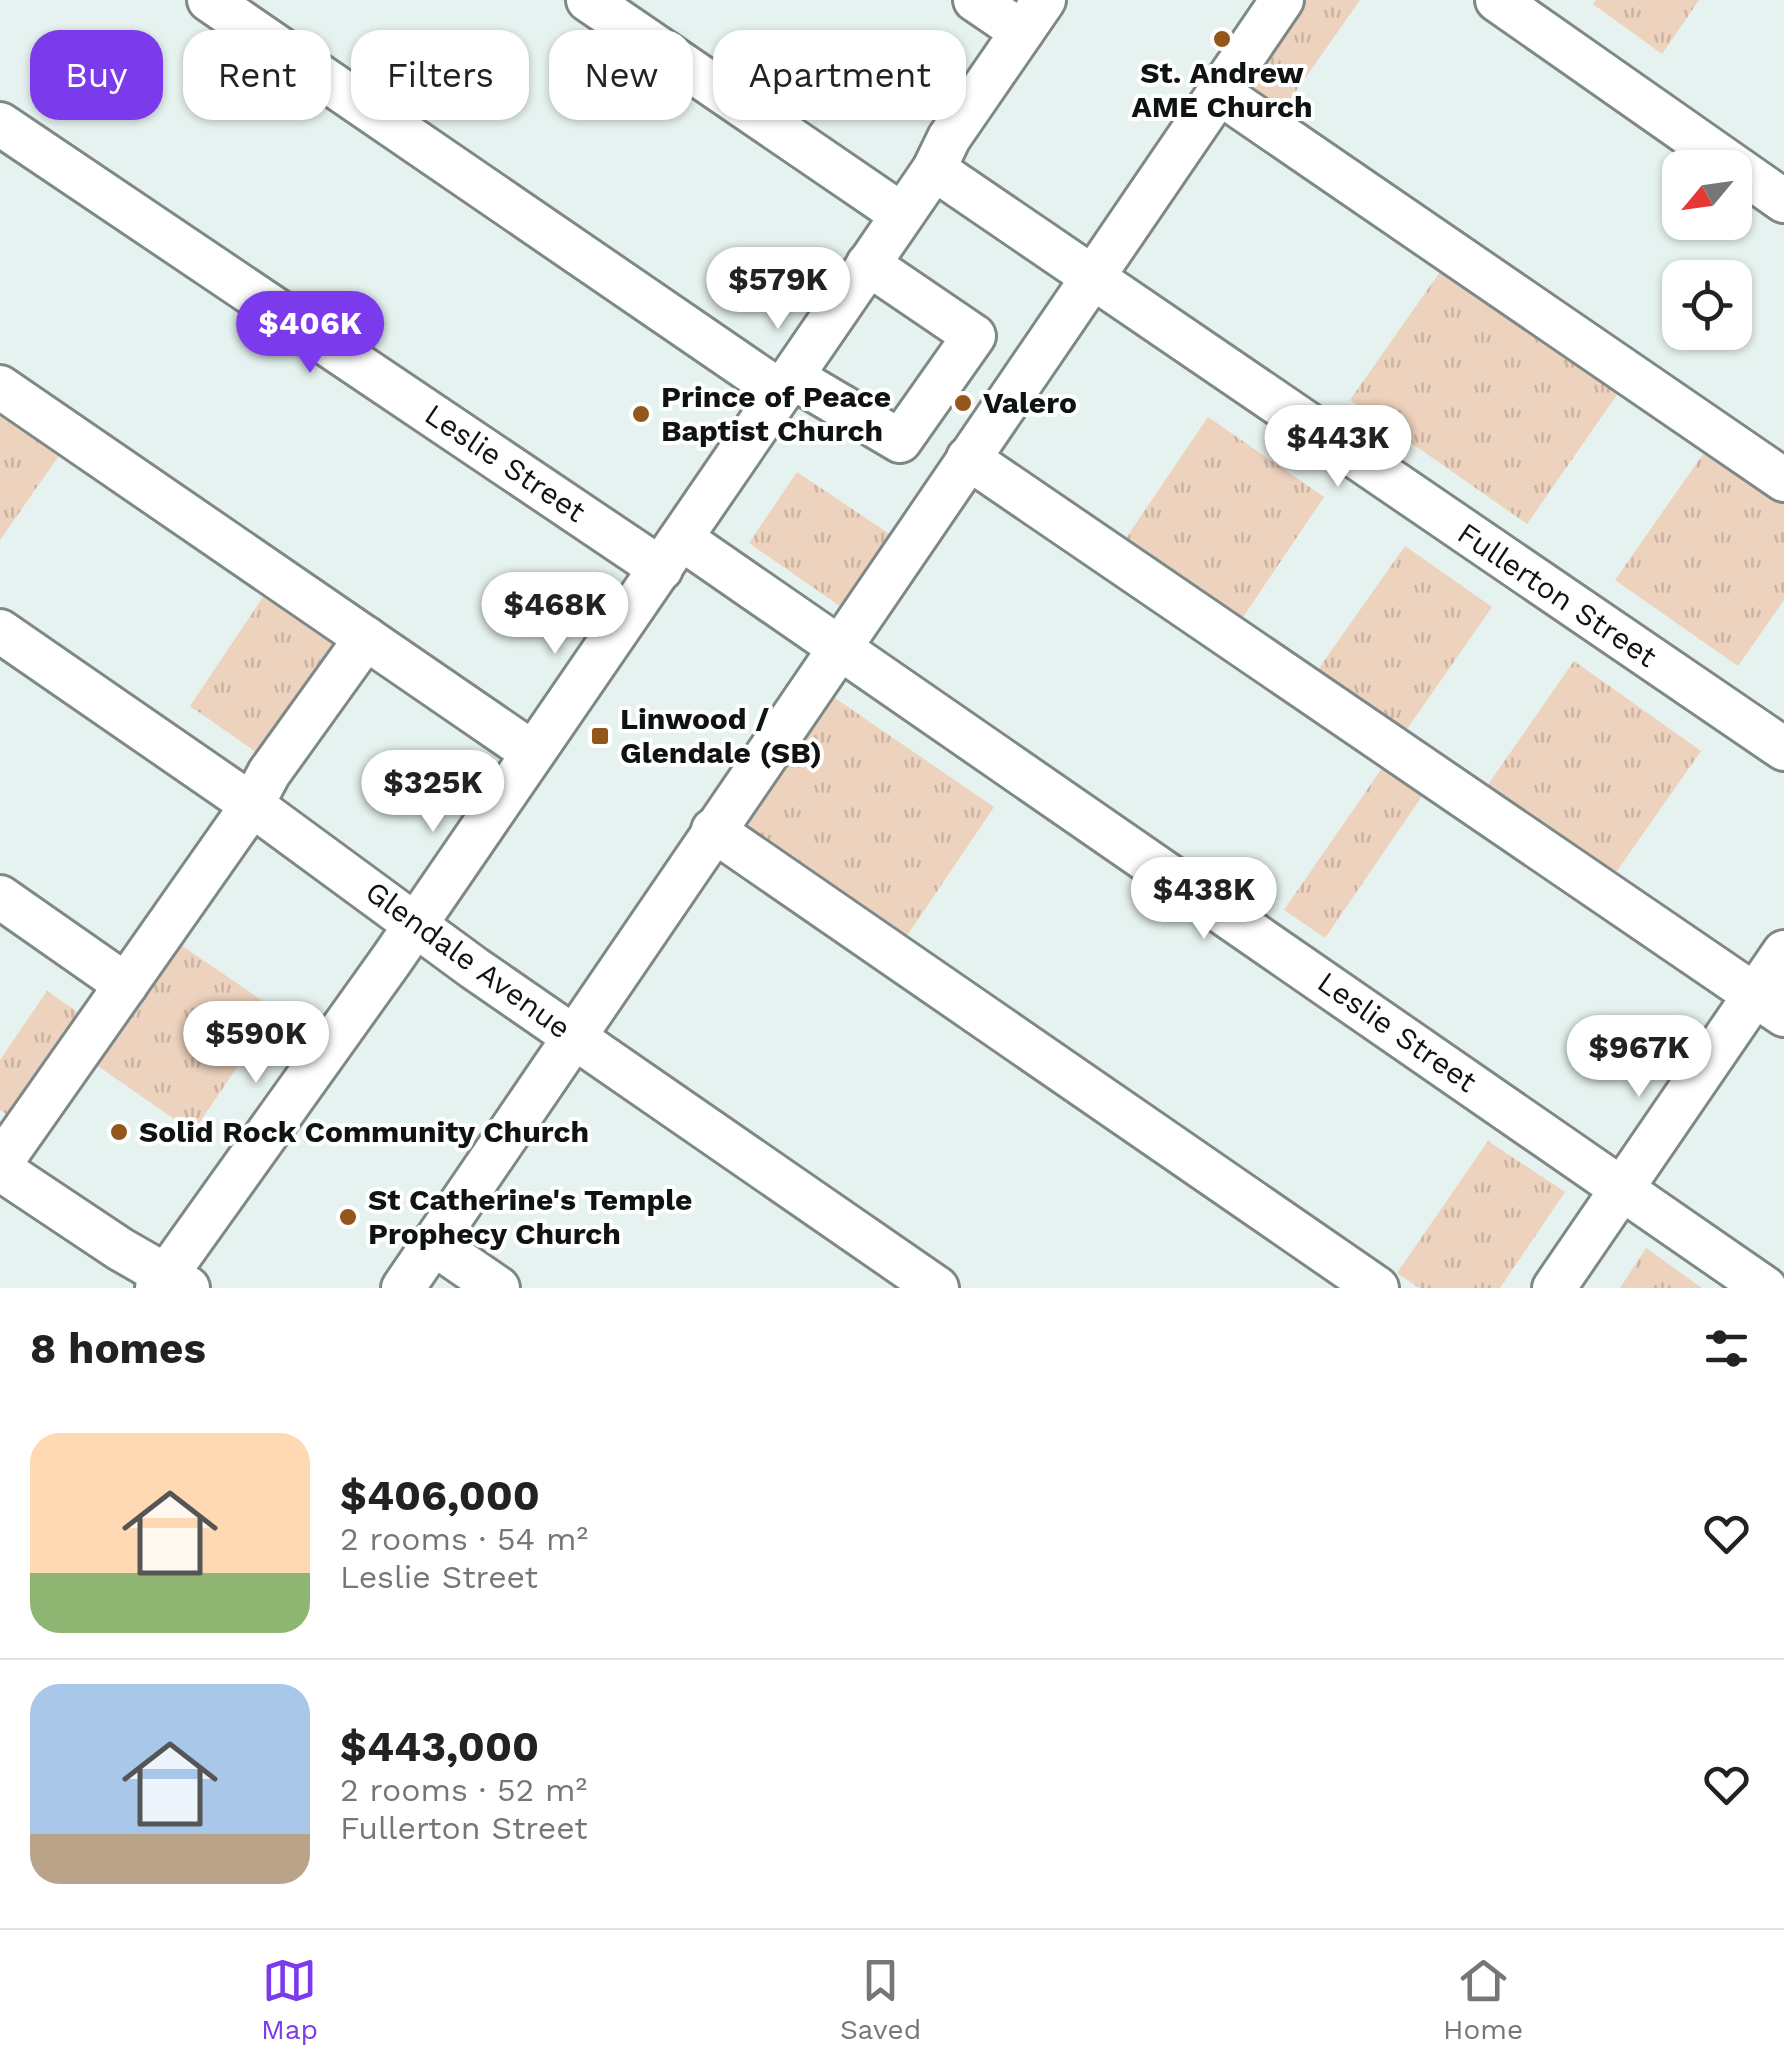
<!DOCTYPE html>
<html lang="en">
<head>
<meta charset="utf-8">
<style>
	:root { --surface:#fff; --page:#f6f6f6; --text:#222; --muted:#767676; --line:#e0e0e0; --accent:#7c3aed }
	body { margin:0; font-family:"Work Sans",sans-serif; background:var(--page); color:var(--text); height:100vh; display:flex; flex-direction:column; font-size:38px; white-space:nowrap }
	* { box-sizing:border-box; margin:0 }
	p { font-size:32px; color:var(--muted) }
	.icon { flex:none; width:55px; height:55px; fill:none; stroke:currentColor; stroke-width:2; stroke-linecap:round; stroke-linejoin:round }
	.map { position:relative; height:1288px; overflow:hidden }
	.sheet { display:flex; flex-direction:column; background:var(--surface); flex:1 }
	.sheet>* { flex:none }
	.banner { position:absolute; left:30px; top:30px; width:1000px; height:90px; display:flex; gap:20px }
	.needle { width:65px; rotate:241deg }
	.fabs { position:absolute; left:1662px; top:150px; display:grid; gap:20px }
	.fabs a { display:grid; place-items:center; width:90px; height:90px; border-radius:20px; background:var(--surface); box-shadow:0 2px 8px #0004; font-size:50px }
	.price { position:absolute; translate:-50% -85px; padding:0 22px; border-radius:35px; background:#fff; color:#222; font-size:32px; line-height:65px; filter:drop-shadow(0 2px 5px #0008) }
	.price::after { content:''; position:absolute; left:50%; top:60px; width:30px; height:22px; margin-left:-15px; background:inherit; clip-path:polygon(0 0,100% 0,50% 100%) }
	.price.current { background:var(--accent); color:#fff }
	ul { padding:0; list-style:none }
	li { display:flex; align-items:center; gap:30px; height:250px; padding:0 30px }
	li+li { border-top:2px solid var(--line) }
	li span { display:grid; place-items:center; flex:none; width:280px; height:200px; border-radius:30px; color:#555 }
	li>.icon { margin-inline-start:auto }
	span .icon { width:120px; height:120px; fill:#fffc; stroke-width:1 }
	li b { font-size:42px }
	h2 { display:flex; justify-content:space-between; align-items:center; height:120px; padding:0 30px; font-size:42px }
	.pill { padding:0 35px; border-radius:30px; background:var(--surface); box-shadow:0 2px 8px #0004; font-size:35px; line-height:90px }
	.pill.current { background:var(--accent); color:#fff }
	.tabs { display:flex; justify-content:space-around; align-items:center; height:140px; border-top:2px solid var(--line); background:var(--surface); font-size:28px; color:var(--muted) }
	.tabs a { display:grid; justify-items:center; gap:5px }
	.tabs .current { color:var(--accent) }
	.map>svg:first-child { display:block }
	.grass { fill:url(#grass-tufts) }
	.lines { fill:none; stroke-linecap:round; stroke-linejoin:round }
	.minor-casing { stroke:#7e8987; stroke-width:48 }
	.minor { stroke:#fff; stroke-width:42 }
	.poi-dot { fill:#94571b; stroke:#fff; stroke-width:4 }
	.labels { text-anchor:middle; stroke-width:8; stroke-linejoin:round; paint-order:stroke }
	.poi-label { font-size:30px; font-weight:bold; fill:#0f1312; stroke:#fff; text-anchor:start }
	.street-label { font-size:30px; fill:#0f1312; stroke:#fff }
</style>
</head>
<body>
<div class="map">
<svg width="1784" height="1288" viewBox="0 0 1784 1288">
	<defs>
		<pattern id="grass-tufts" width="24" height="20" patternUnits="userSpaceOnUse" patternTransform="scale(2.5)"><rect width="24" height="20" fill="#edd2bd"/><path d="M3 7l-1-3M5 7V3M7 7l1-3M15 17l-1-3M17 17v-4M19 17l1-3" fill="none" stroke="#cab3a1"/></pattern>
	</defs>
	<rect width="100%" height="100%" fill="#e6f2ef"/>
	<g class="grass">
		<path d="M1290 0H1360L1275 121 1228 89Z"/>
		<path d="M1596 0H1699L1662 54 1593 4Z"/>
		<path d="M1447 262 1623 386 1527 524 1350 400Z"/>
		<path d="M0 406 63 450 0 540Z"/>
		<path d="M1208 417 1324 497 1237 626 1120 547Z"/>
		<path d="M1708 447 1784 500V600L1738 666 1615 580Z"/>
		<path d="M797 472 900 541 850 613 749 543Z"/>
		<path d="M1405 546 1492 607 1400 739 1312 678Z"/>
		<path d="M269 588 347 643 266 759 190 706Z"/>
		<path d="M1574 661 1701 751 1607 885 1480 796Z"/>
		<path d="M826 692 994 807 900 946 731 830Z"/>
		<path d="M1389 758 1429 786 1325 938 1284 910Z"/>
		<path d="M175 941 276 1010 193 1132 92 1062Z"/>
		<path d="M47 991 87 1019 17 1122 0 1110V1060Z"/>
		<path d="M1488 1141 1565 1192 1500 1288H1419L1397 1273Z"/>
		<path d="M1646 1248 1702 1288H1620Z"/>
	</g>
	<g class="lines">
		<defs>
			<g id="minor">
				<path d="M209 0 781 392"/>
				<path d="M588 0 901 214"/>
				<path d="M975 0 1022 32"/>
				<path d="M1497 0 1784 201"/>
				<path d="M1218 92 1784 480"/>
				<path d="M0 124 661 569"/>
				<path d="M934 169 1784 749"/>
				<path d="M792 377 900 441 974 336 868 264"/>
				<path d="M0 387 533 753"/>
				<path d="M968 458 1784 1015"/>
				<path d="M682 539 1765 1288"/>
				<path d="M0 631 252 805 474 968 937 1288"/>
				<path d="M713 830 1377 1288"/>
				<path d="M0 897 126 985"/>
				<path d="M0 1164 252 805 269 773 366 638"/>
				<path d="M0 1169 120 1249 188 1288"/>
				<path d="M434 1244 498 1288"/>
				<path d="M157 1288 392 959 934 169 949 138 1044 0"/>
				<path d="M403 1288 1282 0"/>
				<path d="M1554 1288 1784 952"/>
			</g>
		</defs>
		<use href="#minor" class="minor-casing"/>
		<use href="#minor" class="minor"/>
	</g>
	<g class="poi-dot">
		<circle cx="1222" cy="39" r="10"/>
		<circle cx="963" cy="403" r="10"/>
		<circle cx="641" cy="414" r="10"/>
		<rect x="590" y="726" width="20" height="20" rx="5"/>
		<circle cx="119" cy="1132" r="10"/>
		<circle cx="348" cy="1217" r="10"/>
	</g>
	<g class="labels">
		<g class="poi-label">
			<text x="1222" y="83" text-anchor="middle">St. Andrew<tspan x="1222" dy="34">AME Church</tspan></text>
			<text x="661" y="407">Prince of Peace<tspan x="661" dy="34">Baptist Church</tspan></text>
			<text x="983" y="413">Valero</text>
			<text x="620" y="729">Linwood /<tspan x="620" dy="34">Glendale (SB)</tspan></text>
			<text x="139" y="1142">Solid Rock Community Church</text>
			<text x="368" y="1210">St Catherine's Temple<tspan x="368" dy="34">Prophecy Church</tspan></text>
		</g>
		<g class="street-label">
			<text transform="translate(505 463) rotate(34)" y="10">Leslie Street</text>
			<text transform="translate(1557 595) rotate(34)" y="10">Fullerton Street</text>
			<text transform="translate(468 960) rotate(36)" y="10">Glendale Avenue</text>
			<text transform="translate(1397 1032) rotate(35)" y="10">Leslie Street</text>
		</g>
	</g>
</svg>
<div class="fabs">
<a><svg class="needle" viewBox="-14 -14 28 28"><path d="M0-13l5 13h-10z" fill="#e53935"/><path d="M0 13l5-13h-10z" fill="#767676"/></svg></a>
<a><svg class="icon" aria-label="locate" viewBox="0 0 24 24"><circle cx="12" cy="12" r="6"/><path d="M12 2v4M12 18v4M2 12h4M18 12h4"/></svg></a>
</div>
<b class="price" style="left:778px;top:332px">$579K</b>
<b class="price current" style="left:310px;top:376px">$406K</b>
<b class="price" style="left:1338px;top:490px">$443K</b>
<b class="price" style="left:555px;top:657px">$468K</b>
<b class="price" style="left:433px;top:835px">$325K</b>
<b class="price" style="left:1204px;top:942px">$438K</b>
<b class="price" style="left:256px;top:1086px">$590K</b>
<b class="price" style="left:1639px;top:1100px">$967K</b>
<div class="banner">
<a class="pill current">Buy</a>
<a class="pill">Rent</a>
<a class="pill">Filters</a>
<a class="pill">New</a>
<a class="pill">Apartment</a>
</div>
</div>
<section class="sheet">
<h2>8 homes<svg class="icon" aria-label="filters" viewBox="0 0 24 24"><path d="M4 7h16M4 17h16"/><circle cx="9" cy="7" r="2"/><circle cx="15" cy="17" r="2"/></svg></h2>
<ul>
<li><span style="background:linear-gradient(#ffd9b3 70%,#8fb573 0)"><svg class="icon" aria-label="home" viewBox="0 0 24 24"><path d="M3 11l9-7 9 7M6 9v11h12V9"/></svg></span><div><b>$406,000</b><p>2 rooms · 54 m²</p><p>Leslie Street</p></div><svg class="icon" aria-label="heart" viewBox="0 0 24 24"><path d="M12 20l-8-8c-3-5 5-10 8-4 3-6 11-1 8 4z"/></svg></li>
<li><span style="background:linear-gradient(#a9c7e8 75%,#b9a48a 0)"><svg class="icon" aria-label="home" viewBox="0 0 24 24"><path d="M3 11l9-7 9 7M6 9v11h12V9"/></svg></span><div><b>$443,000</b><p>2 rooms · 52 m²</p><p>Fullerton Street</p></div><svg class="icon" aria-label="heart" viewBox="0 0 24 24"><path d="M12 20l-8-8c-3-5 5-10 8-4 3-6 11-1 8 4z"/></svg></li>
</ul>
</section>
<nav class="tabs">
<a class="current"><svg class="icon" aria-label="map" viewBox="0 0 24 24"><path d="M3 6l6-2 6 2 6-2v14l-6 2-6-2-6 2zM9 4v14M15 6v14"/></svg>Map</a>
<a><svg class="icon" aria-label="saved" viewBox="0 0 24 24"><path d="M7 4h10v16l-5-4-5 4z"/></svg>Saved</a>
<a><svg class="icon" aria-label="home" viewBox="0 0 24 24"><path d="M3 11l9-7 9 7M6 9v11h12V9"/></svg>Home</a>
</nav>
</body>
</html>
